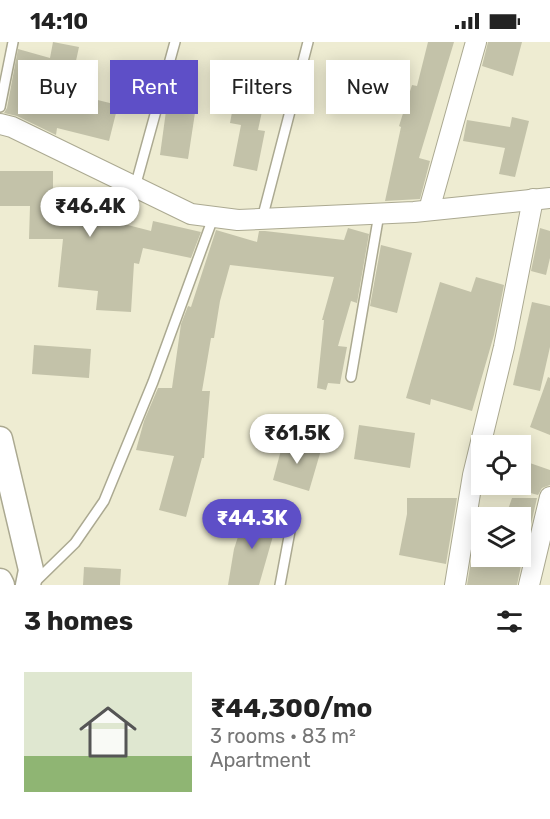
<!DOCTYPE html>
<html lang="en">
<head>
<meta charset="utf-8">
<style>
	:root { --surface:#fff; --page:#f2f2f2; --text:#222; --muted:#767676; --accent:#5e4fc7 }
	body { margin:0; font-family:Rubik,sans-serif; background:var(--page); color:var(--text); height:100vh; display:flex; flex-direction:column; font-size:22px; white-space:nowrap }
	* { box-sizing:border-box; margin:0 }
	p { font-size:20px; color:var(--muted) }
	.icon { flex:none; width:33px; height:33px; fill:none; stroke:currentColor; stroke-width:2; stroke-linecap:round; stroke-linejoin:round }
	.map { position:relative; height:543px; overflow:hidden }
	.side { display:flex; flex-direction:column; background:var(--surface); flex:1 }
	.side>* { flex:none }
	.top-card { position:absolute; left:18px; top:18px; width:514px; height:54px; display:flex; gap:12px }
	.tools { position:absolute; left:471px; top:393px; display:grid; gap:12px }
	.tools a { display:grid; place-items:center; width:60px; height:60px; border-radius:0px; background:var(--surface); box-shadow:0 3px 15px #0003; font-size:30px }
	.price { position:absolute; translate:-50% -51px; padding:0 14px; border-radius:21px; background:#fff; color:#222; font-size:20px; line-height:39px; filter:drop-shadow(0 2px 3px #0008) }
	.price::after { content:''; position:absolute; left:50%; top:36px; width:18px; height:14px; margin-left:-9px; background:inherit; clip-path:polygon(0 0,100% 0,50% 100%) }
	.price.on { background:var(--accent); color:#fff }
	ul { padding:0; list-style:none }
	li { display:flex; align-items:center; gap:18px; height:150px; padding:0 24px }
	li span { display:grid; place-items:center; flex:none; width:168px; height:120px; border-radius:0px; color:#555 }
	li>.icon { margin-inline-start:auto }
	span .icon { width:72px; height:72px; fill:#fffc; stroke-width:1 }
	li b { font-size:26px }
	h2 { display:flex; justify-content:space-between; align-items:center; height:72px; padding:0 24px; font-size:26px }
	.pill { padding:0 21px; border-radius:0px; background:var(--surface); box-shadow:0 3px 15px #0003; font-size:21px; line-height:54px }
	.pill.on { background:var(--accent); color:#fff }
	.status { display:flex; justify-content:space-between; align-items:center; height:42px; padding:0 30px; background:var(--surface); direction:ltr }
	.status svg { height:16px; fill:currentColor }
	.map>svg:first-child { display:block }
	.building { fill:#c3c2a9 }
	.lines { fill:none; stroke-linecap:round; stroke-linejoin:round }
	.service-casing { stroke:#aba991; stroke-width:12 }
	.minor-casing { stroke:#aba991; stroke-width:22 }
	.tertiary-casing { stroke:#aba991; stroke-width:27 }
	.service { stroke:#fff; stroke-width:9 }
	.minor { stroke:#fff; stroke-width:20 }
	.tertiary { stroke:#fff; stroke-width:24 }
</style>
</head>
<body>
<div class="status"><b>14:10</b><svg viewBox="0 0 49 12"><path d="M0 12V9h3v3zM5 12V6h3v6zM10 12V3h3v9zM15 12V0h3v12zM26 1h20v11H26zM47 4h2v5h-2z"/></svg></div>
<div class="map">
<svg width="550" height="543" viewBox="0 0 550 543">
	<rect width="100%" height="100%" fill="#eeecd2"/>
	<g class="building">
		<path d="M53 0 79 5 69 51 118 63 109 99 57 86 56 93 17 74 4 71 7 66 18 7 50 16Z"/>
		<path d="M428 0H454L419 116 430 119 420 157 385 159 401 85 399 84 412 43 417 44Z"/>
		<path d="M488 0H522L513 34 482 24Z"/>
		<path d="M169 47 198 51 188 117 160 113Z"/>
		<path d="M235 54 264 60 258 88 265 89 257 129 233 124 241 83 230 81Z"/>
		<path d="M512 75 529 79 515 135 499 132 505 106 463 99 467 78 510 85Z"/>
		<path d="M0 129H53V148L92 155 89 173 151 189 153 179 201 190 191 216 143 206 139 222 134 221 131 270 96 268 98 249 58 245 63 197H29L30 164H0Z"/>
		<path d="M348 186 369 192 357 261 351 259 338 304 347 305 340 342 328 341 326 348 317 346 324 278H322L334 235 230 223 220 259 214 296H211L202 349H210L204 416H202L186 475 159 468 174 414 136 408 144 379 158 346H172L181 282 188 264 191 265 216 188 257 200 259 189H265L344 198Z"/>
		<path d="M540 186 550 189V216L546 233 531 229Z"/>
		<path d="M381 203 412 211 397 271 370 264Z"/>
		<path d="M476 235 504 243 494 293 472 369 431 357 430 363 406 356 440 240 471 250Z"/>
		<path d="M532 260 550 264V305L540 349 513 343Z"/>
		<path d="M34 303 91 307 89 336 32 332Z"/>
		<path d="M548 335 550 336V393L530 385Z"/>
		<path d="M359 383 415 391 410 426 354 417Z"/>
		<path d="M284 397 321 408 309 449 273 438Z"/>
		<path d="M524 419 550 428V443L542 446 538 453 515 447 516 442H520V430Z"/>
		<path d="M407 456H457L446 522 399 513 407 472Z"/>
		<path d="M512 456H537L525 508 520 507V476H505Z"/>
		<path d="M246 470 277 480 259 543H228L234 507Z"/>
		<path d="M476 489 482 490V514H523L517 543H467Z"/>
		<path d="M84 525 121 527 120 543H83Z"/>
	</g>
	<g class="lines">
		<defs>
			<g id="service">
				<path d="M0 65 13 0"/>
				<path d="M135 145 175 0"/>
				<path d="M262 177 308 0"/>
				<path d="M351 335 379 172"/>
				<path d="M34 541 75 501 104 459 153 340 213 176"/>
				<path d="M280 543 293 473"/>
			</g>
			<g id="minor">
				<path d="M0 82 12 85 191 172 238 178 414 170 550 156"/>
				<path d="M429 168 476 0"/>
				<path d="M455 543 473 433 504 305 533 157"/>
				<path d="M529 543 550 455"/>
			</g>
			<g id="tertiary">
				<path d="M0 397 31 528 28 543"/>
				<path d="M0 539 2 543"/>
			</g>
		</defs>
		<use href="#service" class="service-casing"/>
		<use href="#minor" class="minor-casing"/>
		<use href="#tertiary" class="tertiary-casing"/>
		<use href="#service" class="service"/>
		<use href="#minor" class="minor"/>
		<use href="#tertiary" class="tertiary"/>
	</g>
</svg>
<div class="tools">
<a><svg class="icon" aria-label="locate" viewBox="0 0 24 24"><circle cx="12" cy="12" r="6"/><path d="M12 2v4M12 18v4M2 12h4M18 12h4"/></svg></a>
<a><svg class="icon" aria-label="layers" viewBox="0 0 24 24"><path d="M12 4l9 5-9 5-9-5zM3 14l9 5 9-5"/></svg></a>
</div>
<b class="price" style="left:90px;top:196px">₹46.4K</b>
<b class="price" style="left:297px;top:423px">₹61.5K</b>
<b class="price on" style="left:252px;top:508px">₹44.3K</b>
<div class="top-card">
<a class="pill">Buy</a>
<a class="pill on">Rent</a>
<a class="pill">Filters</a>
<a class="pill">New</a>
</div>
</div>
<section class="side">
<h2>3 homes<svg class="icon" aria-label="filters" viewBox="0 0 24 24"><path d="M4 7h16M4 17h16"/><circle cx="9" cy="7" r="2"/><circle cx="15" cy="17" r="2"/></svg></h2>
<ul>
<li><span style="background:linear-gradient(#dfe7d0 70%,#8fb573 0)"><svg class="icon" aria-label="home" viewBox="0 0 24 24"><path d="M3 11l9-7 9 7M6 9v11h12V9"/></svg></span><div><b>₹44,300/mo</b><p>3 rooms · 83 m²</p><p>Apartment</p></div></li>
</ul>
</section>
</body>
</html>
